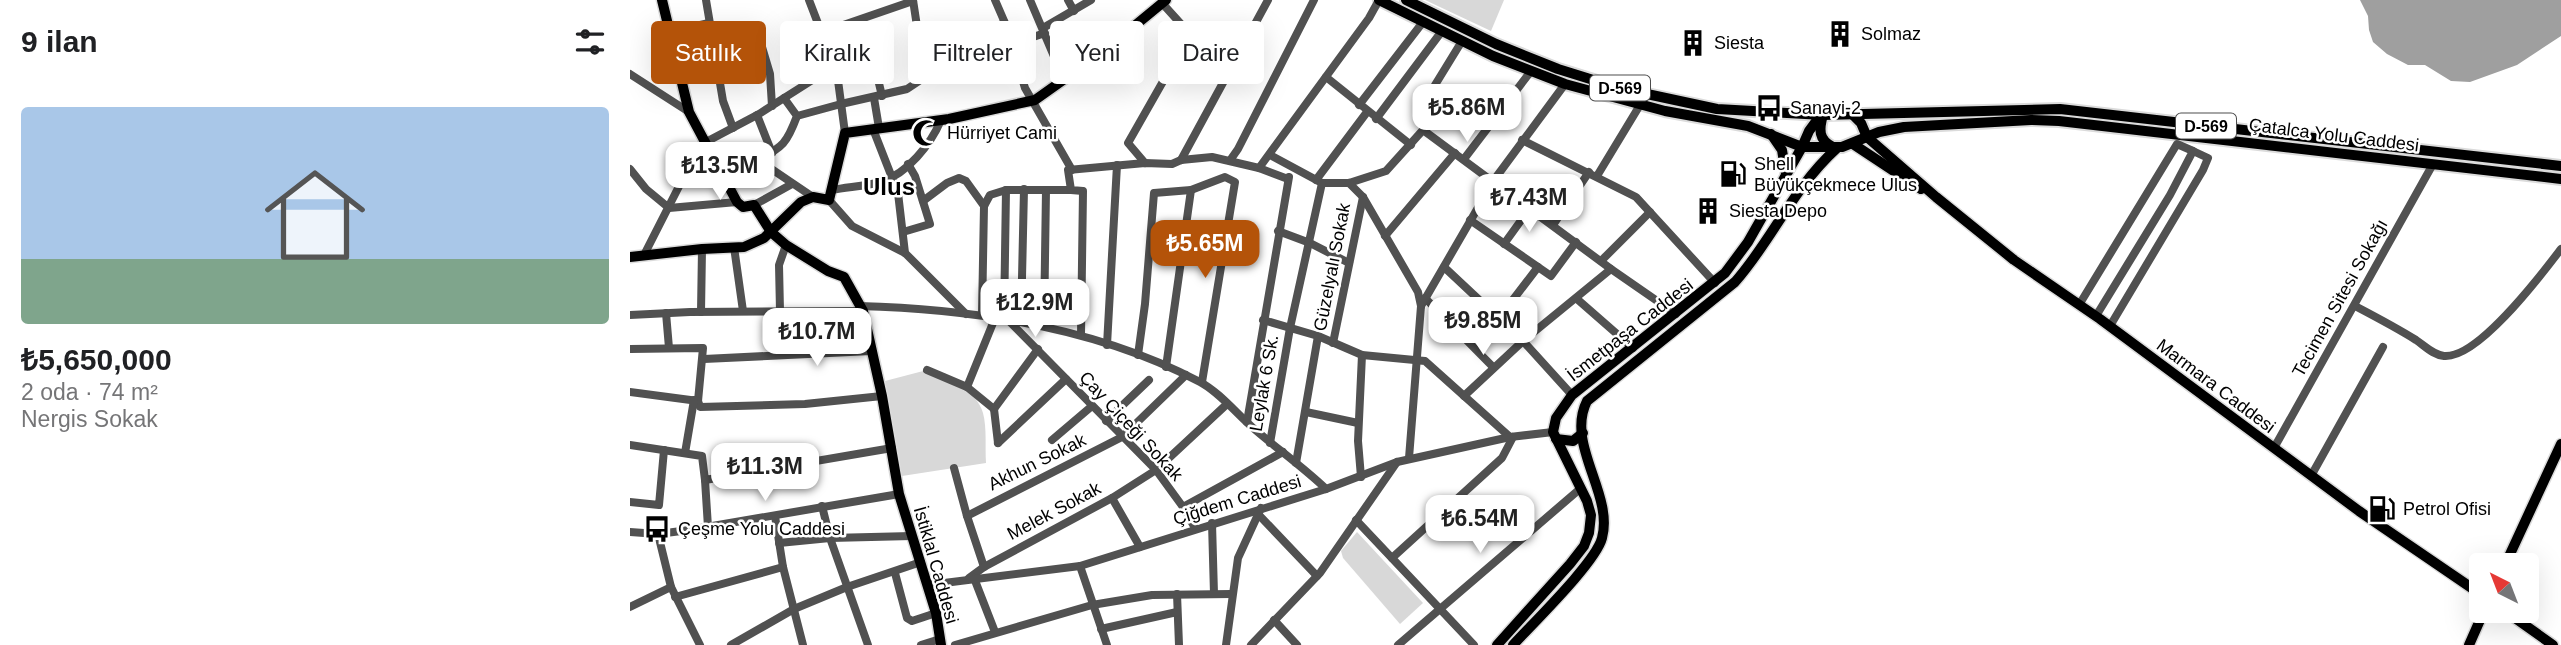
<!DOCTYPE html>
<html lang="tr">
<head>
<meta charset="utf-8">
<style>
	:root { --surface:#fff; --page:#f2f2f2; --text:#202124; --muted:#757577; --line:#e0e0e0; --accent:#b45309 }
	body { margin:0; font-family:Helvetica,sans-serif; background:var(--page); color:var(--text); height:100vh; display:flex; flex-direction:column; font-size:26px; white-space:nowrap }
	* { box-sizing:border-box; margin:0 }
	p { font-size:23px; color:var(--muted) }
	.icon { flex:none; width:38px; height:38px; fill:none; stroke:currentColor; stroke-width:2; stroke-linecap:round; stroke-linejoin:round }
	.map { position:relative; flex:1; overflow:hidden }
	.details { display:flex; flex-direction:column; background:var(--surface); width:630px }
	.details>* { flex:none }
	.guide { position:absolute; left:21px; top:21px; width:665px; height:63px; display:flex; gap:14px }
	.needle { width:46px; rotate:318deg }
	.buttons { position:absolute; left:1839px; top:553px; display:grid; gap:14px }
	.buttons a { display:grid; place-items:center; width:70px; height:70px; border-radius:7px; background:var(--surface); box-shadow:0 7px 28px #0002; font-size:35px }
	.price { position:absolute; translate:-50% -60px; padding:0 16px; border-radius:14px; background:#fff; color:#222; font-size:23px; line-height:46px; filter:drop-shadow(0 2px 4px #0008) }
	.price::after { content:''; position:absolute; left:50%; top:42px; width:21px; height:16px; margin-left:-10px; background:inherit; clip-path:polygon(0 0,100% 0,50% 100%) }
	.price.active { background:var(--accent); color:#fff }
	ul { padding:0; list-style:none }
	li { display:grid; align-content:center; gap:14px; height:371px; padding:0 21px }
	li+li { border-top:2px solid var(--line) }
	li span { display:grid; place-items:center; height:217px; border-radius:7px; color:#555 }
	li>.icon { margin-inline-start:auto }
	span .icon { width:126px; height:126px; fill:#fffc; stroke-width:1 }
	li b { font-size:30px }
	h2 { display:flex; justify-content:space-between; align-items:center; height:84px; padding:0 21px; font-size:30px }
	.chip { padding:0 24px; border-radius:7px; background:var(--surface); box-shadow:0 7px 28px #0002; font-size:24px; line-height:63px }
	.chip.active { background:var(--accent); color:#fff }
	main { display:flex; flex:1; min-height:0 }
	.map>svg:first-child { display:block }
	.green { fill:#d8d8d8 }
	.water { fill:#9f9f9f }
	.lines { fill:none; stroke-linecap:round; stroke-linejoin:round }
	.major-casing { stroke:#dbdbdb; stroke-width:13 }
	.highway-casing { stroke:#dbdbdb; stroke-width:14 }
	.minor { stroke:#515151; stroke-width:8 }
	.major { stroke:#000; stroke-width:10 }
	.highway { stroke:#000; stroke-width:10 }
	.labels { text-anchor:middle; stroke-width:5; stroke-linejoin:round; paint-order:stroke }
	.shield { fill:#fff; stroke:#4c4c4c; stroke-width:2 }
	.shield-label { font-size:16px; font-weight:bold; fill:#000 }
	.poi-label { font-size:18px; fill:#000; stroke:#fff; text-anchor:start }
	.street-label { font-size:18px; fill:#000; stroke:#fff }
	.district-label { font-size:24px; font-weight:bold; fill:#000; stroke:#fff }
</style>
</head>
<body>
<main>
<section class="details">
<h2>9 ilan<svg class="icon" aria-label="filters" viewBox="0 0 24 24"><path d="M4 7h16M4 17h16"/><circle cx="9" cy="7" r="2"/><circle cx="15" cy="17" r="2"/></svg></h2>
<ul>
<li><span style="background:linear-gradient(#a9c7e8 70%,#7fa58c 0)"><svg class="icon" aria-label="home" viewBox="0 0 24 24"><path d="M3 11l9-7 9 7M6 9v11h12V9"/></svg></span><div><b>₺5,650,000</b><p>2 oda · 74 m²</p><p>Nergis Sokak</p></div></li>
</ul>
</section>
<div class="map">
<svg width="1931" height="645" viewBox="0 0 1931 645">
	<rect width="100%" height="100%" fill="#fff"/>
	<g class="green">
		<path d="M795 0H874L861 31Z"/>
		<path d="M297 370C317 379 347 390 353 413 357 428 355 447 356 463L272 476 255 381Z"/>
		<path d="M727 532 793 603 770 624 713 558 711 551Z"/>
	</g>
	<path class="water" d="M1730 0H1931V36L1887 65 1840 82 1821 81 1795 65H1778L1757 54 1743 42 1739 30 1738 16Z"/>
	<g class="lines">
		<defs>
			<g id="major">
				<path d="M32 0 59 112 107 202 113 207 124 205 141 232 156 245 198 271 214 277 233 311 252 396 269 494 306 613 311 645"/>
				<path d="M1141 134 1152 150 1156 174"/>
				<path d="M1237 137 1306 197 1384 260 1470 319 1729 511 1852 595"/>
				<path d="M1223 144 1291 189"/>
				<path d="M0 257 72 249 114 247 134 238 171 202 183 197 199 200 215 133 319 119 405 100 474 51 536 0"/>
				<path d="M926 439 943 441 953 433"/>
				<path d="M1875 565 1931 444"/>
				<path d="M1875 611 1923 645"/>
				<path d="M867 645 940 564 954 546 959 533 961 515 957 501 923 432 926 418 942 395 1095 273 1118 242 1172 147"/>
				<path d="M883 645C903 623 966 562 972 538 984 494 935 444 957 401L1105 282C1143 239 1162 189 1207 148"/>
				<path d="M1839 645 1854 611"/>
			</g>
			<g id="highway">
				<path d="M749 0 863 56 935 84 1035 111 1118 126 1172 147H1212L1249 132 1274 127 1401 120 1429 121 1931 179"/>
				<path d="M776 0 866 44 928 69 989 88 1087 109 1193 115 1430 109 1931 166"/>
				<path d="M1221 113 1231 123 1237 137"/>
				<path d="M1193 115C1189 129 1188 140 1203 147"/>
				<path d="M1172 147 1179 131 1190 116"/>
			</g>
		</defs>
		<use href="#major" class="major-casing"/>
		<use href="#highway" class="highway-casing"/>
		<g class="minor">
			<path d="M76 0 93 101 103 128"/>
			<path d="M179 0 207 73 215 133"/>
			<path d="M283 0 291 53 375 23"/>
			<path d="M365 0 375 23 395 88 442 170"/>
			<path d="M400 0 434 80"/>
			<path d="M438 0 444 11"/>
			<path d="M413 28 461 0"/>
			<path d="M40 32 79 23"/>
			<path d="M193 32 283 1"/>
			<path d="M82 38 102 40 129 37 140 74 142 106"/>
			<path d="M382 44 415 33"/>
			<path d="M45 56 83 47"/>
			<path d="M0 74 59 112"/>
			<path d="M696 77 781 145"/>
			<path d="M207 79 247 75 252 96"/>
			<path d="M244 98 249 128"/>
			<path d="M813 99 858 127"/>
			<path d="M729 105 793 22"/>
			<path d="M127 115 142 153"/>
			<path d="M167 116 211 104 277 89 295 77 385 53"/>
			<path d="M746 119 812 31"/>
			<path d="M243 129 268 193 275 253"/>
			<path d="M793 130 981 269 1046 314"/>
			<path d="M892 140 1006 197 1085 283"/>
			<path d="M82 154 128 160 183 197"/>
			<path d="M640 155 692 183H719L756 171 793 130 813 99 804 92 805 85 832 41"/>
			<path d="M601 159 608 149 684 0"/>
			<path d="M834 159 901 71"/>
			<path d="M128 160C153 147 157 143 167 116L154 98"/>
			<path d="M551 160 638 0"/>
			<path d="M515 163 498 143 560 34 532 3"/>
			<path d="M629 168 739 18 749 0"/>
			<path d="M0 169 16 189 39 208 107 202"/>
			<path d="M967 176 1010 105"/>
			<path d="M686 180 737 112"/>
			<path d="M719 183 733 197 788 292 791 306"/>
			<path d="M202 190C218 187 235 186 251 182 277 174 301 144 311 120"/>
			<path d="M199 200 222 226 275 253 336 314"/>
			<path d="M293 201 317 183 329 178 336 181 354 206"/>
			<path d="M124 205 162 184"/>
			<path d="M840 220 921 276 946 242"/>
			<path d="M923 225 959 172"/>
			<path d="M648 231 680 243 719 263"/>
			<path d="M273 232 300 224 285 176 278 164"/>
			<path d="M755 236 825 153"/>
			<path d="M874 244 900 208"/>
			<path d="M104 247 113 311"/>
			<path d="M14 255 68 149 74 143 129 114 184 79 207 73"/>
			<path d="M971 261 1020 212"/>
			<path d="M814 267 893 341 942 395"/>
			<path d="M795 298 863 367"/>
			<path d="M947 299 1003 348"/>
			<path d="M1449 305 1547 144 1563 151 1540 195 1466 316"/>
			<path d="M229 306C345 309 466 327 570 382 589 392 606 413 622 427 646 448 673 467 696 489"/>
			<path d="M1725 306C1746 317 1767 328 1786 340 1795 346 1803 355 1814 356 1848 359 1911 275 1931 249"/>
			<path d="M150 311 149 265 156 245"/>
			<path d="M71 312 72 249"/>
			<path d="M36 313 39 348"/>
			<path d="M0 315 60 312 233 311"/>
			<path d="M352 315 354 206 360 195 376 190H441"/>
			<path d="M869 318 908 267"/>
			<path d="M374 320 376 190"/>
			<path d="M633 320 688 336 732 355 795 361 880 437"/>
			<path d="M379 321 526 470 553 507 565 528"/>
			<path d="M391 322 394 189"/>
			<path d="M414 326 416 190"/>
			<path d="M1480 326 1573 170 1578 158 1563 151"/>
			<path d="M451 335 453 191 441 190 438 170 515 163 542 164 551 160 582 157 629 168 658 179"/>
			<path d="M703 343 733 197"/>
			<path d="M477 345 487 165"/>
			<path d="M0 349 73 348 68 401"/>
			<path d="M508 355 515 304 524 193 561 190 595 177 605 182 572 382"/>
			<path d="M74 359 241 351"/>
			<path d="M536 367 561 190"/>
			<path d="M297 370 337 387 364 409"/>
			<path d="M337 387 365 318"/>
			<path d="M0 392 68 401"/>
			<path d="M834 396 893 341 981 269"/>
			<path d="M68 401 70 407 175 404 252 396"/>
			<path d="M364 409 408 349"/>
			<path d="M364 409 368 443"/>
			<path d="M676 412 728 423"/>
			<path d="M476 421 519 380"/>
			<path d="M617 422 659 177"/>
			<path d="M422 440 462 406"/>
			<path d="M368 443 436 379"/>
			<path d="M640 443 660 328 692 183"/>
			<path d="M0 445 72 456 75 480 262 448"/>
			<path d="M1644 448 1803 164"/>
			<path d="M55 453 64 400"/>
			<path d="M779 458 791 306 864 180 935 84"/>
			<path d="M666 463 688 336"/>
			<path d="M324 468 337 516 354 567"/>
			<path d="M1681 476 1753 347"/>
			<path d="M731 477 728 441 732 355"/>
			<path d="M75 480 78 527"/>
			<path d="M482 498 510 547"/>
			<path d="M0 502 29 505 34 450"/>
			<path d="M192 506 200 538 238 645"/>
			<path d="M553 507 653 452"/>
			<path d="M627 513 687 576"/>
			<path d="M145 516 153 567 173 645"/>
			<path d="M337 516 492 437 556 375"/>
			<path d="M726 520 844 645"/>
			<path d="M582 523 584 594"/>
			<path d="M0 532 28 534 59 530 269 494"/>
			<path d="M28 534 41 587 70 645"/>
			<path d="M149 543 200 538 282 536"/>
			<path d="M762 558 872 458 883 437"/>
			<path d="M450 566 477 645"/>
			<path d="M265 573 277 618 282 621 306 613"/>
			<path d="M339 578 354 567 482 498 526 470 597 404"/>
			<path d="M344 578 365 632"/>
			<path d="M298 585 450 566 696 489 767 462 880 437 923 432"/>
			<path d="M547 594 549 645"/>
			<path d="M45 597 153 567"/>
			<path d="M0 607 41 587"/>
			<path d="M644 620 667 645"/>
			<path d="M471 629 547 612"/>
			<path d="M101 645 164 609 217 587 291 562"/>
			<path d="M291 645 310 639"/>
			<path d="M325 645 462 605 522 595 601 594"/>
			<path d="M596 645 608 558 631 508"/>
			<path d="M621 645 690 573 767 462"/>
			<path d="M768 645 951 488"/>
		</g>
		<use href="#major" class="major"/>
		<use href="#highway" class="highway"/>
	</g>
	<defs>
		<symbol id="building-bare" viewBox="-9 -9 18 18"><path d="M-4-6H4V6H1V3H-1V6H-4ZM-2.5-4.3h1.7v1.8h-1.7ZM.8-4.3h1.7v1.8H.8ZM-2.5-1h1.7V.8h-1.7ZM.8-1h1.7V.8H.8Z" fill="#000" stroke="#fff" stroke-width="2.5" paint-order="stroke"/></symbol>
		<symbol id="bus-bare" viewBox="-9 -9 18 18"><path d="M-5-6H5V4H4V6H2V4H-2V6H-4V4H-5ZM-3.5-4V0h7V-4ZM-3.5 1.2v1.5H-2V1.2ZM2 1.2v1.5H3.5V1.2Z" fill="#000" stroke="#fff" stroke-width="2.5" paint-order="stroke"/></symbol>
		<symbol id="mosque-bare" viewBox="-9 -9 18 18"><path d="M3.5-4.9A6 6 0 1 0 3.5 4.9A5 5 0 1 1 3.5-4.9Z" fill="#000" stroke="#fff" stroke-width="2.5" paint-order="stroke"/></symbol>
		<symbol id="fuel-bare" viewBox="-9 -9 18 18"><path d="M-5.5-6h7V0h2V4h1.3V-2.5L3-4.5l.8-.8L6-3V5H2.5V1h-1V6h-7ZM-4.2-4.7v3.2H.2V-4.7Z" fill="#000" stroke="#fff" stroke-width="2.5" paint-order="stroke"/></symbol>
	</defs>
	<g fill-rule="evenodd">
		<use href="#building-bare" x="1191" y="15" width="38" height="38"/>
		<use href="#building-bare" x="1044" y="24" width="38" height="38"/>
		<use href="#bus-bare" x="1120" y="89" width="38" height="38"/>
		<use href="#mosque-bare" x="277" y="114" width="38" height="38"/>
		<use href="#fuel-bare" x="1084" y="155" width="38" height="38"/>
		<use href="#building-bare" x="1059" y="192" width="38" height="38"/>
		<use href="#fuel-bare" x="1733" y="490" width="38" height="38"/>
		<use href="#bus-bare" x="8" y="510" width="38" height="38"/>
	</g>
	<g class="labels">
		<g class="shield">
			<rect x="960" y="75.5" width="60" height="25" rx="5"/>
			<rect x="1546" y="113.5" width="60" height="25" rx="5"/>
		</g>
		<g class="shield-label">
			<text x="990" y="94">D-569</text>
			<text x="1576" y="132">D-569</text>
		</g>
		<g class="poi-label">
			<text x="1231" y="40">Solmaz</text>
			<text x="1084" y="49">Siesta</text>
			<text x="1160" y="114">Sanayi-2</text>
			<text x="317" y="139">Hürriyet Cami</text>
			<text x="1124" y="170">Shell<tspan x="1124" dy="21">Büyükçekmece Ulus</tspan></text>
			<text x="1099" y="217">Siesta Depo</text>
			<text x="1773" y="515">Petrol Ofisi</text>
			<text x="48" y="535">Çeşme Yolu Caddesi</text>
		</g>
		<g class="street-label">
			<text transform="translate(1704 135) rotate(7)" y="6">Çatalca Yolu Caddesi</text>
			<text transform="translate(702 267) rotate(-79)" y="6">Güzelyalı Sokak</text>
			<text transform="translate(1710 298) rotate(-61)" y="6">Tecimen Sitesi Sokağı</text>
			<text transform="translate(1000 330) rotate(-38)" y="6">İsmetpaşa Caddesi</text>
			<text transform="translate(634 383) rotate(-80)" y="6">Leylak 6 Sk.</text>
			<text transform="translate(1586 386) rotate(37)" y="6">Marmara Caddesi</text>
			<text transform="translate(501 426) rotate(47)" y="6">Çay Çiçeği Sokak</text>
			<text transform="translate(407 462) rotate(-26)" y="6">Akhun Sokak</text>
			<text transform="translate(607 500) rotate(-17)" y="6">Çiğdem Caddesi</text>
			<text transform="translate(424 511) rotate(-28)" y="6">Melek Sokak</text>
			<text transform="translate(306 565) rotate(74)" y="6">İstiklal Caddesi</text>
		</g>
		<g class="district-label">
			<text x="259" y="195">Ulus</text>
		</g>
	</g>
</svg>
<div class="buttons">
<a><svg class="needle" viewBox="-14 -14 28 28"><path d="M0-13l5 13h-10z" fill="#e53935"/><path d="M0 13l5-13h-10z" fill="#757577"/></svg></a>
</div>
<b class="price" style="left:837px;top:144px">₺5.86M</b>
<b class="price" style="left:90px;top:202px">₺13.5M</b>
<b class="price" style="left:899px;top:234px">₺7.43M</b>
<b class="price active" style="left:575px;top:280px">₺5.65M</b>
<b class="price" style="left:405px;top:339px">₺12.9M</b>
<b class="price" style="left:853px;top:357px">₺9.85M</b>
<b class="price" style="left:187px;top:368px">₺10.7M</b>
<b class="price" style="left:135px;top:503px">₺11.3M</b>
<b class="price" style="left:850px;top:555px">₺6.54M</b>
<div class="guide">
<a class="chip active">Satılık</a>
<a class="chip">Kiralık</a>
<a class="chip">Filtreler</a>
<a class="chip">Yeni</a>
<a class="chip">Daire</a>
</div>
</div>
</main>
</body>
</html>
